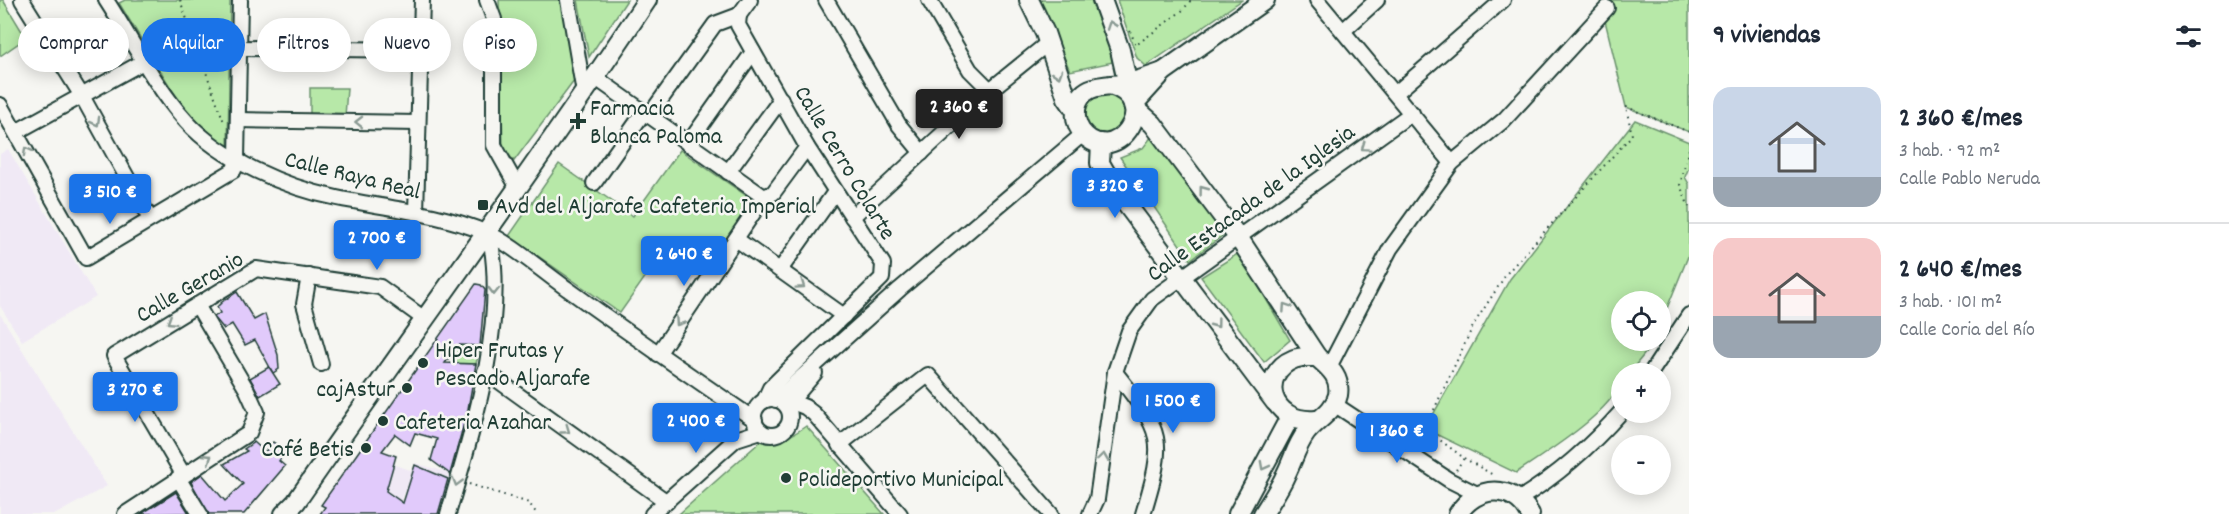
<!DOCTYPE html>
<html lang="es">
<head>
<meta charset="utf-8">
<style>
	:root { --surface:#fff; --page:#f2f2f3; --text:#1f2937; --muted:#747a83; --line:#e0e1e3; --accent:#1a73e8 }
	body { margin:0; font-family:Dekko,sans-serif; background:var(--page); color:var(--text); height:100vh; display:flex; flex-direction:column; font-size:22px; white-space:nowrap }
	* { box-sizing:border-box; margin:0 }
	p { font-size:20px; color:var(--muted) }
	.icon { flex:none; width:33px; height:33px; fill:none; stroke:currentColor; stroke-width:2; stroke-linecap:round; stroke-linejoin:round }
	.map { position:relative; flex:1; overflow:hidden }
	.side { display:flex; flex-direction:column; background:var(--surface); width:540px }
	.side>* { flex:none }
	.banner { position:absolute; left:18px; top:18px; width:570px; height:54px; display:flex; gap:12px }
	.tools { position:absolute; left:1611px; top:291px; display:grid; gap:12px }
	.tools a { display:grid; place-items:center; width:60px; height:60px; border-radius:50%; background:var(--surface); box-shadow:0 3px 15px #0003; font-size:30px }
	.price { position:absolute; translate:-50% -51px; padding:0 14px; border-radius:6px; background:var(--accent); color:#fff; font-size:20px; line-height:39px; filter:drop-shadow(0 2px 3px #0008) }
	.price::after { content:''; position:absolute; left:50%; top:36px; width:18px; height:14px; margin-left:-9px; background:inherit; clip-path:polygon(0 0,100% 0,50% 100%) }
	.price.current { background:#222; color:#fff }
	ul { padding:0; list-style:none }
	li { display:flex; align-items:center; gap:18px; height:150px; padding:0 24px }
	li+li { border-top:2px solid var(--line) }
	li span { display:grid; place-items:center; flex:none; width:168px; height:120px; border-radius:18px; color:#555 }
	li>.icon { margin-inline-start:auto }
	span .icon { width:72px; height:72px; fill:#fffc; stroke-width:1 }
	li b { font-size:26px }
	h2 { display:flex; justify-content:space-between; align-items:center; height:72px; padding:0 24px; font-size:26px }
	.pill { padding:0 21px; border-radius:27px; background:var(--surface); box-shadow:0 3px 15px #0003; font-size:21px; line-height:54px }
	.pill.current { background:var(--accent); color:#fff }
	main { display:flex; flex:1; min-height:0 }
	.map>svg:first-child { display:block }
	.built { fill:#f0e9f5 }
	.green { fill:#b7e8a8; stroke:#6b926e; stroke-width:1.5 }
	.building { fill:#e1cafb; stroke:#1f3d34; stroke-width:1.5 }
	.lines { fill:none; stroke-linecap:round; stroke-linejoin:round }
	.street-casing { stroke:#1f3d34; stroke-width:18 }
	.secondary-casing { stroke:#1f3d34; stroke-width:22 }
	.path { stroke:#1f3d34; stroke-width:2; stroke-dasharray:1.5 4.5; stroke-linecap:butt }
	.street { stroke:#f6f6f2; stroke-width:14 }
	.secondary { stroke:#f6f6f2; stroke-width:18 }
	.oneway { stroke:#8a9a93 }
	.poi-dot { fill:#1f3d34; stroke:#f6f6f2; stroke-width:2 }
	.labels { text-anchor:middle; stroke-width:5; stroke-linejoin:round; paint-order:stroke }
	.poi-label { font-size:24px; fill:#1f3d34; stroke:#f6f6f2; text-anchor:start }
	.street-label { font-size:24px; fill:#1f3d34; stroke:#f6f6f2 }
</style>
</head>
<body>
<main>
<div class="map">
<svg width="1689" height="514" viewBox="0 0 1689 514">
	<rect width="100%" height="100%" fill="#f6f6f2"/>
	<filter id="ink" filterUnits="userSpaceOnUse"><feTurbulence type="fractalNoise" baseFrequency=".0167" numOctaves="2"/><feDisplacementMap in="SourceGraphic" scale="12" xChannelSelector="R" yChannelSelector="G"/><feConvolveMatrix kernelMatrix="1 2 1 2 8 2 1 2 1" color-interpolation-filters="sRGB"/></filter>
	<g filter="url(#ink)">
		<g class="built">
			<path d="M8 149 96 297 22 341 0 306V154Z"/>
			<path d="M0 314 107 486 56 514H0Z"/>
			<path d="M415 463 450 473 442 501 405 491 401 502 386 491 393 464 413 471Z"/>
		</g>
		<g class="green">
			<path d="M0 0H3L26 38 0 56Z"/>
			<path d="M125 0H230L228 154 180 103 119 3Z"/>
			<path d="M499 0H561L577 77 514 161 503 148Z"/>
			<path d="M578 0H627L589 57Z"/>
			<path d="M1040 0H1095L1102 14 1113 62 1070 71Z"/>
			<path d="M1117 0H1242L1146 66 1137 58Z"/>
			<path d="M1600 0H1689V132L1626 107Z"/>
			<path d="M310 88H347L345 117 310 116Z"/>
			<circle cx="1104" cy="114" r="21"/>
			<path d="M1635 120 1689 142V167L1685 177 1689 184V254L1661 323 1660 302H1622V340L1653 341 1651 346 1629 373 1622 374C1622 407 1542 455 1516 473L1425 429 1510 279Z"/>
			<path d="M1152 136 1226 233 1190 260 1120 157 1143 148Z"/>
			<path d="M680 150 754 201 708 268 670 242 620 313 509 236 559 164 633 216Z"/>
			<path d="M1239 253 1290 340 1264 362 1201 277Z"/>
			<path d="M458 344 480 346 476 364H452L457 357 452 354Z"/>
			<path d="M806 426 884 514H679L761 441C780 441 791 437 806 426Z"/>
		</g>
		<g class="building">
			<path d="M476 284 481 285 485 290 480 346 459 345 445 363 476 364 468 409 450 474 431 460 437 439 415 433 410 445 395 434 382 451 396 456 386 491 403 503 415 465 448 479 438 514H320L325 507 321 505Z"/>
			<path d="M237 292 254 320 265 314 278 355 279 369 273 373 255 340 245 345 232 324 224 329 214 317 220 313 217 307 222 302Z"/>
			<path d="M269 367 280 384 260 396 250 378Z"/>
			<path d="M254 442 265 452 273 442 286 452 279 461 285 466 244 514H209L191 482 202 474 225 501 243 484 224 464 247 451 244 449Z"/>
			<path d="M176 492 189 513 141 514Z"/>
		</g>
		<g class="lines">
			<defs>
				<g id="street">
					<path d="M22 0 82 96 150 219"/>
					<path d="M106 0C132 40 154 85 186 121 221 160 287 188 337 198 387 208 440 213 487 233 509 242 547 275 569 290 630 334 692 377 755 420"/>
					<path d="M487 0 494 19V145L518 188"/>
					<path d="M568 0 584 93"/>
					<path d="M826 0 899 125 922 153"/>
					<path d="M929 0 970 70 990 90"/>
					<path d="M1317 0 1452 163"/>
					<path d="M739 15 738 25 807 147 883 264 882 278 770 388 764 401"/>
					<path d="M739 15 750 0"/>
					<path d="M1343 31 1377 0"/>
					<path d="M238 48 420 50"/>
					<path d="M596 78 764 197"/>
					<path d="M1396 93 1503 0"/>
					<path d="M0 105 86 258 234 170 237 159 240 0"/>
					<path d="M649 116 715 24 739 15"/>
					<path d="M239 120 418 123"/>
					<path d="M16 132 143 62"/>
					<path d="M688 144 753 52"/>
					<path d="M728 172 781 99"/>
					<path d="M594 183 644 112"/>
					<path d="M416 212 422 0"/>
					<path d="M852 217 990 90 1048 43"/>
					<path d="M736 239 844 316"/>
					<path d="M780 270 835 192"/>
					<path d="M309 276 304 304 321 364"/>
					<path d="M658 354 764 197 773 193 807 147"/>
					<path d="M1329 367 1390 249 1452 163 1504 120 1607 8"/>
					<path d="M485 371 667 502"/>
					<path d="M1115 372C1164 434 1166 438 1143 514"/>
					<path d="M1650 374 1689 315"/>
					<circle cx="772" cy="417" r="18"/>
					<path d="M776 400 900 289 1083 134"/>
					<path d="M792 402 805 407 814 414 900 514"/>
					<path d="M1334 404 1449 480 1477 494"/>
					<path d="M787 406 815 373"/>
					<path d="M839 445 928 375 1051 514"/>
					<path d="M183 474 114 356 256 269 380 287 423 318"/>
					<path d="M178 478 200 514"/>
					<path d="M1519 499C1559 475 1591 446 1622 411"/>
					<path d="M125 514 249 433 257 412 247 390 197 305"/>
					<path d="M448 514C472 432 509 317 489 233"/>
					<path d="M652 514 736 439 761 431"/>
					<path d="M1090 514 1097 499 1115 372 1129 331 1152 299 1412 113"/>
				</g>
				<g id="secondary">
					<path d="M1029 0 1045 33 1067 98 1076 111"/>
					<path d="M1102 0 1120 50 1130 94"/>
					<path d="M1110 85C1166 102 1112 172 1081 131 1077 125 1075 117 1076 109 1081 81 1108 87 1128 83 1140 80 1152 76 1163 72"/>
					<path d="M1133 105 1163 72 1265 0"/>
					<path d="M1134 107 1153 124 1238 237 1317 357"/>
					<path d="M1101 143 1100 163 1115 189 1275 402"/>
					<path d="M284 514 296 502C412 334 534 170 647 0"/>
					<path d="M1238 514 1290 417"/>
					<path d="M1263 514C1271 501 1280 488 1286 474 1293 460 1297 445 1306 433 1316 420 1334 412 1338 395 1341 376 1329 368 1317 357 1310 357 1301 356 1294 359 1257 374 1270 424 1316 420"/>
					<path d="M1458 514C1476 485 1513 483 1530 514"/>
				</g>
			</defs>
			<use href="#street" class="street-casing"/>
			<use href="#secondary" class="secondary-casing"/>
			<g class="path">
				<path d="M180 0 224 122"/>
				<path d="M1130 31 1136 45 1183 10 1191 0"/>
				<path d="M154 57 194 40 225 47"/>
				<path d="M1626 107 1689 132"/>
				<path d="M1689 149 1680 185 1689 207"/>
				<path d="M1415 442 1425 429"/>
				<path d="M1464 458 1495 476"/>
				<path d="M1456 470 1464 458 1425 429 1474 324 1507 273 1632 135 1626 107"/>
				<path d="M469 484 529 503 537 514"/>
			</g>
			<use href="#street" class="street"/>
			<use href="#secondary" class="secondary"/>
		</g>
		<defs><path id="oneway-chevron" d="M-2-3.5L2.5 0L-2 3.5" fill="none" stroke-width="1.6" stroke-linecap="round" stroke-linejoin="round" transform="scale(1.5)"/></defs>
		<g class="oneway">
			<use href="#oneway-chevron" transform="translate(1111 25) rotate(-109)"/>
			<use href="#oneway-chevron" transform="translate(1058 74) rotate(72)"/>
			<use href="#oneway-chevron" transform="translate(96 122) rotate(61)"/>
			<use href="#oneway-chevron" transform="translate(359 122) rotate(-179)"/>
			<use href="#oneway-chevron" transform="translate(1365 147) rotate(145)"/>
			<use href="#oneway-chevron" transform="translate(27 151) rotate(-119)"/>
			<use href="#oneway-chevron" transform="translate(1203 190) rotate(-127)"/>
			<use href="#oneway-chevron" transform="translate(801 285) rotate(35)"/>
			<use href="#oneway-chevron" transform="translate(494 291) rotate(91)"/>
			<use href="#oneway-chevron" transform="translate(1286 307) rotate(-124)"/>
			<use href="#oneway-chevron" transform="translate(171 321) rotate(148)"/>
			<use href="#oneway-chevron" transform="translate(679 322) rotate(124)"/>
			<use href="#oneway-chevron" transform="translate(1216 324) rotate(53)"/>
			<use href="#oneway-chevron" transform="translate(566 430) rotate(36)"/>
			<use href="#oneway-chevron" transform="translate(1103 457) rotate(-82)"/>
			<use href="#oneway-chevron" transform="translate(208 458) rotate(-32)"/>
			<use href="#oneway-chevron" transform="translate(1264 466) rotate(118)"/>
			<use href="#oneway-chevron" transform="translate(457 482) rotate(106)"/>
		</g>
	</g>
	<g class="poi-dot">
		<path d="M575 112h6v6h6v6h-6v6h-6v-6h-6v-6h6z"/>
		<rect x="477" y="199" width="12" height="12" rx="3"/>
		<circle cx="423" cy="363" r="6"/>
		<circle cx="407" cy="388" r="6"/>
		<circle cx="383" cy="421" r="6"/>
		<circle cx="366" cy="448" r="6"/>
		<circle cx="786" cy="478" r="6"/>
	</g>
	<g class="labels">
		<g class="poi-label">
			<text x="590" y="115">Farmacia<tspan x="590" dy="28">Blanca Paloma</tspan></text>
			<text x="495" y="213">Avd del Aljarafe Cafeteria Imperial</text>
			<text x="435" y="357">Hiper Frutas y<tspan x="435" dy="28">Pescado Aljarafe</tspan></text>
			<text x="395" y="396" text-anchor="end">cajAstur</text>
			<text x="395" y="429">Cafeteria Azahar</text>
			<text x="354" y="456" text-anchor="end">Café Betis</text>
			<text x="798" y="486">Polideportivo Municipal</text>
		</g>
		<g class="street-label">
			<text transform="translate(846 162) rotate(59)" y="8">Calle Cerro Colarte</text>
			<text transform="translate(353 174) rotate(14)" y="8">Calle Raya Real</text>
			<text transform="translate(1250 202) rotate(-36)" y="8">Calle Estacada de la Iglesia</text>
			<text transform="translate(189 286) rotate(-30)" y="8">Calle Geranio</text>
		</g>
	</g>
</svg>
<div class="tools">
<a><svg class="icon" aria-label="locate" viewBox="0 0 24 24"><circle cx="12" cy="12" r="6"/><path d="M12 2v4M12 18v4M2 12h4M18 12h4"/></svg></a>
<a>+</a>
<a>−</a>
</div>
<b class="price current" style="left:959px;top:140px">2 360 €</b>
<b class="price" style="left:1115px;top:219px">3 320 €</b>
<b class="price" style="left:110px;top:225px">3 510 €</b>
<b class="price" style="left:377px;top:271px">2 700 €</b>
<b class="price" style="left:684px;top:287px">2 640 €</b>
<b class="price" style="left:135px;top:423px">3 270 €</b>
<b class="price" style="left:1173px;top:434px">1 500 €</b>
<b class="price" style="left:696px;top:454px">2 400 €</b>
<b class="price" style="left:1397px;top:464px">1 360 €</b>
<div class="banner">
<a class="pill">Comprar</a>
<a class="pill current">Alquilar</a>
<a class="pill">Filtros</a>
<a class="pill">Nuevo</a>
<a class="pill">Piso</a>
</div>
</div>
<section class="side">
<h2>9 viviendas<svg class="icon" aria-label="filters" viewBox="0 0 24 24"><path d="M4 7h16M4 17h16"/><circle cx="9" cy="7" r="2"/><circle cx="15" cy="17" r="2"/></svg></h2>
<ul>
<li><span style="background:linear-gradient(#c9d6e8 75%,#9aa5b1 0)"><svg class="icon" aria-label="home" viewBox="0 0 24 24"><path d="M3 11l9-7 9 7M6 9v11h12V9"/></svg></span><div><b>2 360 €/mes</b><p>3 hab. · 92 m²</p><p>Calle Pablo Neruda</p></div></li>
<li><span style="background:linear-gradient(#f6c9c9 65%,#9aa5b1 0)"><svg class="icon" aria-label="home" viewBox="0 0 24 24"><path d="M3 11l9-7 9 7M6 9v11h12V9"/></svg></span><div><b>2 640 €/mes</b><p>3 hab. · 101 m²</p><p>Calle Coria del Río</p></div></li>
</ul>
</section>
</main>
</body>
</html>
